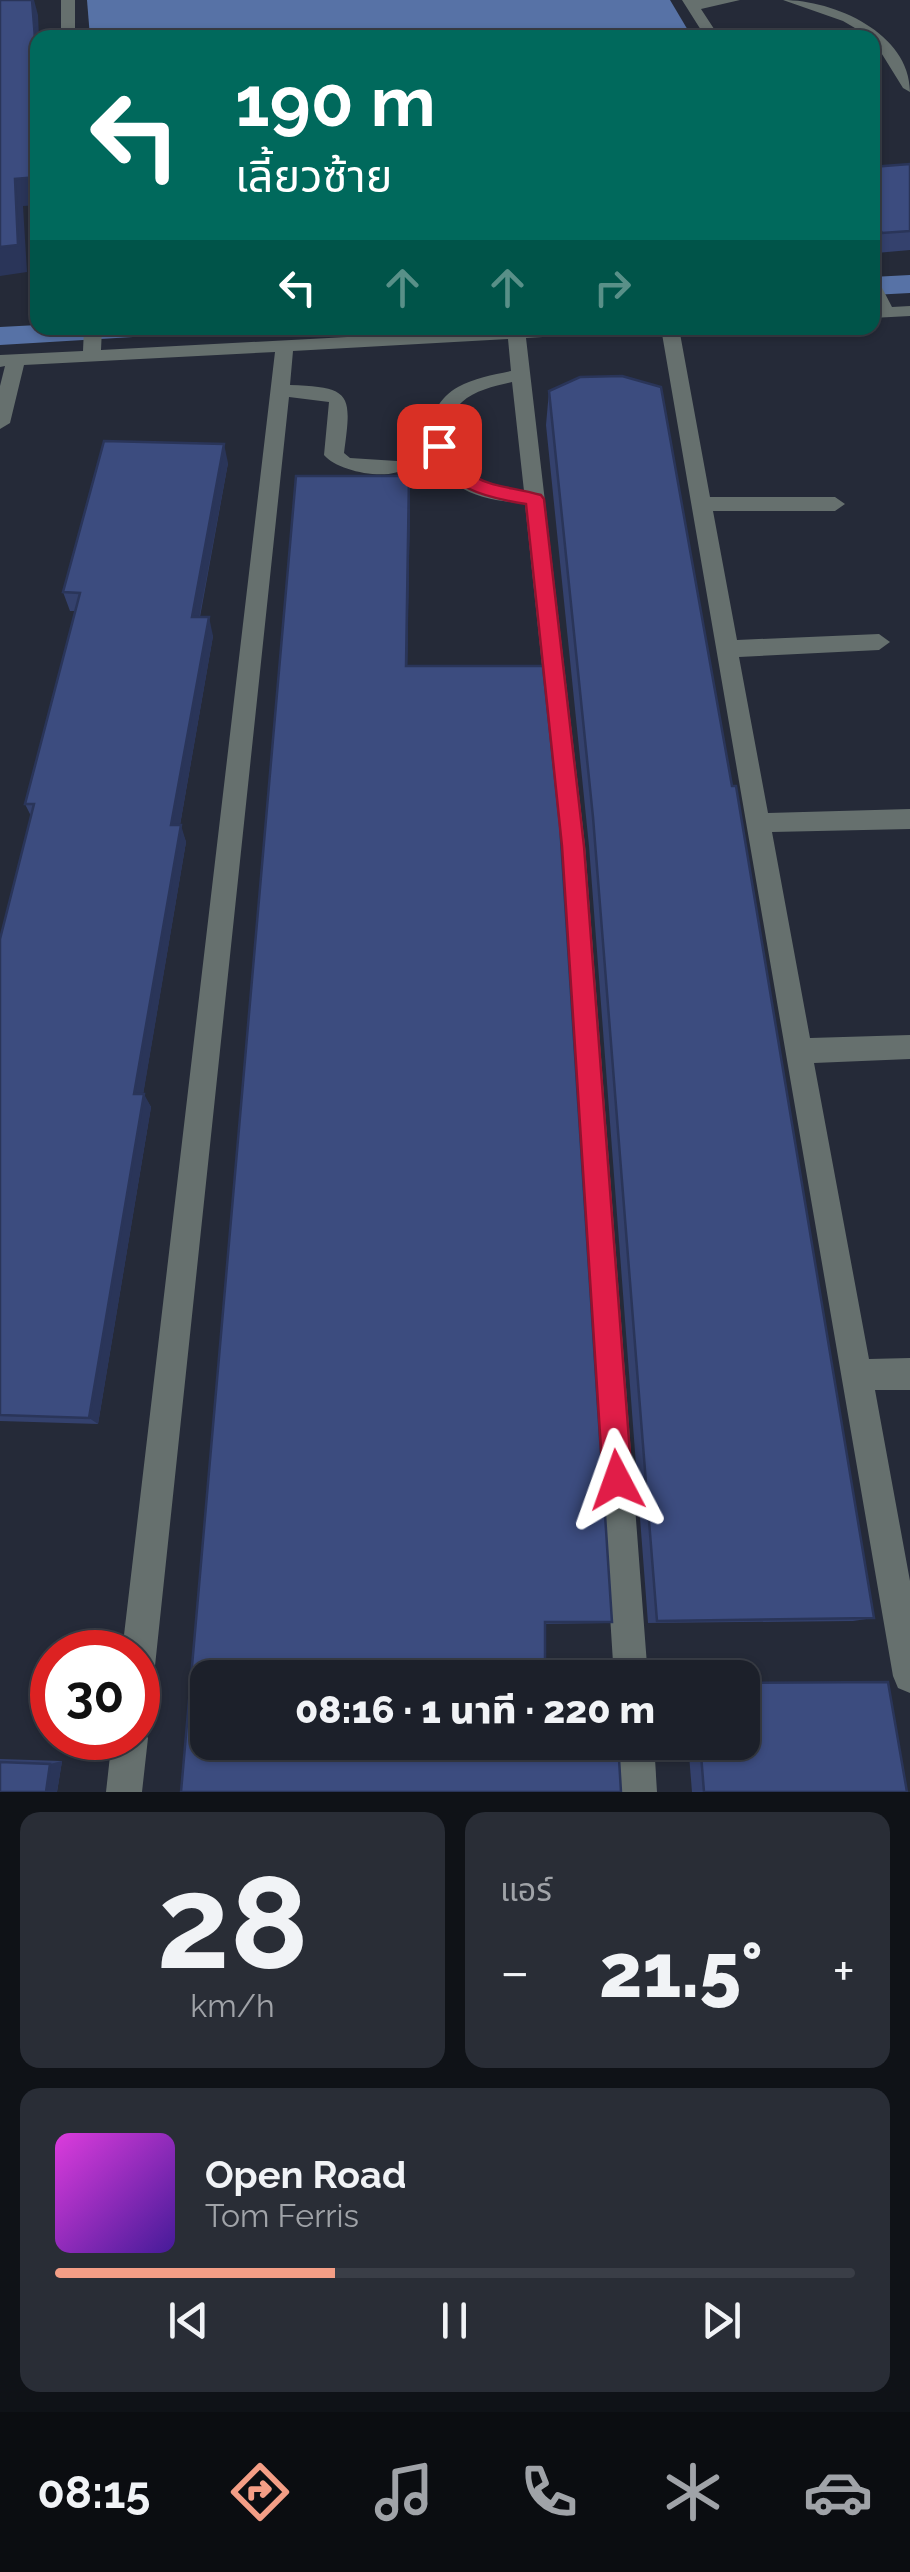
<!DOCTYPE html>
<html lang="th">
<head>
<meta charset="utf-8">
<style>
  body { margin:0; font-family:Raleway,"Noto Sans Thai",sans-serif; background:#292d36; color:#f1f3f6; height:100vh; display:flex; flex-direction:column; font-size:38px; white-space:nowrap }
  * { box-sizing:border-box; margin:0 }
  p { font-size:32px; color:#a0a3a8 }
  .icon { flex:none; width:55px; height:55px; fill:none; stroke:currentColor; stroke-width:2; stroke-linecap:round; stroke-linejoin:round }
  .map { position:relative; height:1792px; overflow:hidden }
  .panel { display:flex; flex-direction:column; gap:20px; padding:20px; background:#0f1217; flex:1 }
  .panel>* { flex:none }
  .banner { position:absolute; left:30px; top:30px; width:850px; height:305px; border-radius:20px; box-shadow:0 2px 8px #0004,0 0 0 2px #3a3e47; background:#00695c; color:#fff; overflow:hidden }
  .speed { position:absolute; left:30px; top:1630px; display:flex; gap:20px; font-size:50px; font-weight:700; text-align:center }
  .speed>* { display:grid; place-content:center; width:130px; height:130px; border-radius:50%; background:#1c202a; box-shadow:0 2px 8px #0004,0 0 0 2px #3a3e47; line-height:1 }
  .speed .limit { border:15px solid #d22; background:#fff; color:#111 }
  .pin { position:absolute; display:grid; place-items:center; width:85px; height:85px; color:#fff; margin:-42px; border-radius:20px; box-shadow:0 5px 15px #0006 }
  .me { position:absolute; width:110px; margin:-55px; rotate:356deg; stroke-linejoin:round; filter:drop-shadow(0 0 8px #0008) }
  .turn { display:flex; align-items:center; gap:35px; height:210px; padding:0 40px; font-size:45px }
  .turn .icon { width:130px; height:130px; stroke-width:2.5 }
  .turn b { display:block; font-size:70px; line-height:85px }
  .lanes { display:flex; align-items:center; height:95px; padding:0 40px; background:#0003; justify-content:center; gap:50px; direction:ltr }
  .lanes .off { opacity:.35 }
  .big { font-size:75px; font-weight:800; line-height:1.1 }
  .panel .tile { flex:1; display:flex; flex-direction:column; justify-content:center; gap:15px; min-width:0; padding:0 35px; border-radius:20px; background:#292d36 }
  .panel .dial { align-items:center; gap:0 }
  .dial b { font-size:130px; line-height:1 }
  .song { display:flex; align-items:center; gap:30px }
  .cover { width:120px; height:120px; border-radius:15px; background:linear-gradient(135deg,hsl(300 70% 55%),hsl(260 70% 35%)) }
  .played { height:10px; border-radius:5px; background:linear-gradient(90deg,#f49e86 35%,#3a3e47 35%) }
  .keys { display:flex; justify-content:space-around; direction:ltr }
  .heat { display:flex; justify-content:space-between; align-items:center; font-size:55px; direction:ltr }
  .panel .tiles { flex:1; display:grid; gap:20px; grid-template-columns:1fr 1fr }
  .tile:last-child { grid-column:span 2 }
  .trip { position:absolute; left:190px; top:1660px; width:570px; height:100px; border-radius:20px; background:#1c202a; box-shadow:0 2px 8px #0004,0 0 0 2px #3a3e47; font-weight:800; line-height:100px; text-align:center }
  .menu { display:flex; height:160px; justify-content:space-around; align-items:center; background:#0b0d11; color:#a0a3a8 }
  .menu .icon { width:70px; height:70px }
  .menu .on { color:#f49e86 }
  .menu b { font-size:45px; color:#f1f3f6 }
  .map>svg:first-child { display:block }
  .water { fill:#5772a6 }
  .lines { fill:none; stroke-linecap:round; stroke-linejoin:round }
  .canal { fill:#5772a6; fill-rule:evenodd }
  .minor { fill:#66706e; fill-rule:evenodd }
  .wall { fill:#34416d }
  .shaded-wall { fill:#2a3559 }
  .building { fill:#3c4c7f; stroke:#2a3559; stroke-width:2.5 }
  .route { fill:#e11d48; stroke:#92132f; stroke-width:2.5 }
</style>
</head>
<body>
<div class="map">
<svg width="910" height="1792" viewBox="0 0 910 1792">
  <rect width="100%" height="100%" fill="#252a38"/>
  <path class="water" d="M 87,0 L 670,0 L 692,37 L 90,37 Z"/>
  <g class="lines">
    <g class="canal">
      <path d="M 910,275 L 910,293 L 872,295 L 872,277 Z"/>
      <path d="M 38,325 L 38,328 L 148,328 L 144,334 L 133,337 L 0,345 L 0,327 Z"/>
    </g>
    <g class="minor">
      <rect x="61" y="0" width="14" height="38"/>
      <path d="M 682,0 L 740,0 L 701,9 L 720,38 L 706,38 Z"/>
      <path d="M 783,0 C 834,0 910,33 910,92 L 903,88 L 872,38 L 843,21 Z"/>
      <path d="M 872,279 L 878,280 L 892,307 L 910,306 L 910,316 L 872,318 Z"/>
      <path d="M 84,328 L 102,328 L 101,350 L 516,328 L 618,328 L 609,333 L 526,338 L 585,846 L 648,1678 L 614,1678 L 561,846 L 525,504 C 502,501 477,499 457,485 C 422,462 420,408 458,387 C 474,378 493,375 511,371 L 508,339 L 293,351 L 290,385 C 352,387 352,394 344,453 L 350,458 L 397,461 L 407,467 C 391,482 338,472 324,455 L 329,402 L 289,397 L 155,1666 L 150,1678 L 138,1683 L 138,1652 L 122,1652 L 275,352 L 24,365 L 10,423 L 0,429 L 0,386 L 5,366 L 0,367 L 0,355 L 83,351 ZM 512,382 L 524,491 C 505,488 487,486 471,476 C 447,461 439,423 462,402 C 475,390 495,386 512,382 Z"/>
      <path d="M 661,328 L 679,328 L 710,497 L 835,497 L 845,504 L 835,511 L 713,511 L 737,640 L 879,634 L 890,642 L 879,650 L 739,657 L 768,813 L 910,809 L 910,829 L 772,832 L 810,1038 L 910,1035 L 910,1059 L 814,1063 L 869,1359 L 910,1358 L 910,1390 L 875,1390 L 910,1581 L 910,1693 L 898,1688 L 893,1676 Z"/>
      <path d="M 138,1723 L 148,1738 L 142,1792 L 106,1792 L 112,1738 L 138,1738 Z"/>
      <path d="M 618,1742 L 654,1742 L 657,1792 L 621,1792 Z"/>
    </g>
  </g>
  <g class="wall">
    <path d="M 910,164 L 910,250 L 876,253 L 872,246 L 872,167 Z"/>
    <path d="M 549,391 L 873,1618 L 853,1621 L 648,1623 L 589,846 L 546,425 Z"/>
    <path d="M 228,463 L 200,617 L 213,636 L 180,825 L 186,842 L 143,1094 L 151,1107 L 98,1424 L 0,1421 L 0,939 L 31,816 L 25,804 L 75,611 L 70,611 L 63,592 Z"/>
    <path d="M 410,502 L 407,666 L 612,1622 L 607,1623 L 545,1624 L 181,1792 Z"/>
    <path d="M 742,1682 L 888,1682 L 907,1792 L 692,1792 L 688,1742 L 742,1742 Z"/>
    <path d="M 0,1759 L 62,1761 L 57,1792 L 0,1792 Z"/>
  </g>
  <g class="shaded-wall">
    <path d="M 32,0 L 34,0 L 38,15 L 39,38 L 38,38 L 38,77 Z"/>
    <path d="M 38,177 L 38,205 L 23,206 L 27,272 L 0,276 L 0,247 L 15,179 Z"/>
    <path d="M 224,444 L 228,463 L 196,635 L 192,617 Z"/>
    <path d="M 409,476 L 410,502 L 407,690 L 406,666 Z"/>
    <path d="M 209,617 L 213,636 L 177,842 L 171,825 Z"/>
    <path d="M 181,825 L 186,842 L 141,1107 L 134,1094 Z"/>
    <path d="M 144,1094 L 151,1107 L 98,1424 L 89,1418 Z"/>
    <path d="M 62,1761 L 57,1792 L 46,1792 L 50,1764 Z"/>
  </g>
  <g class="building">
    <path d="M 0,0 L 32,0 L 38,77 L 38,177 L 15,179 L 18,245 L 0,247 Z"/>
    <path d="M 910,164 L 910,231 L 882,233 L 872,217 L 872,167 Z"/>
    <path d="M 622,376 L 661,387 L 732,786 L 736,786 L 874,1618 L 657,1621 L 593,817 L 549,391 L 580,377 Z"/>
    <path d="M 104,441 L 224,444 L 192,617 L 209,617 L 171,825 L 181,825 L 134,1094 L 144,1094 L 89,1418 L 0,1415 L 0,939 L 34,804 L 25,804 L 80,593 L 63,592 Z"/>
    <path d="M 296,476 L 409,476 L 406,666 L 543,666 L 560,824 L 612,1622 L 545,1622 L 545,1678 L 208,1678 L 208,1742 L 618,1742 L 621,1792 L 181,1792 Z"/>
    <path d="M 888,1682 L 907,1792 L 704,1792 L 700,1742 L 742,1742 L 742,1683 Z"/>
    <path d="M 0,1762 L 50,1764 L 46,1792 L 0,1792 Z"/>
  </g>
  <path class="route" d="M 439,440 L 445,442 C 472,490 493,482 541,495 L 544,499 L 584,846 L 632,1480 L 628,1490 L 617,1494 L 607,1490 L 603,1480 L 562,846 L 526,504 C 482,497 449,489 430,446 Z"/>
</svg>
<div class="speed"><div class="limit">30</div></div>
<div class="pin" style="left:439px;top:446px;background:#d93025"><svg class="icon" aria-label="arrive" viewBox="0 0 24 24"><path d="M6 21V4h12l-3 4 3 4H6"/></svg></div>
<svg class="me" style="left:617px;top:1480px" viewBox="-20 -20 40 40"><path d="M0-17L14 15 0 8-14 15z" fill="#e11d48" stroke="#fff" stroke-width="4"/></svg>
<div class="trip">08:16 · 1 นาที · 220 m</div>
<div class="banner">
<div class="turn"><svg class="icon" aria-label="left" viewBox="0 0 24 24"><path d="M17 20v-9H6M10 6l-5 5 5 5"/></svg><div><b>190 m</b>เลี้ยวซ้าย</div></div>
<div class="lanes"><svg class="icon" aria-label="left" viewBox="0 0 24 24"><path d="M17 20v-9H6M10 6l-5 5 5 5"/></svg><svg class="icon off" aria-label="ahead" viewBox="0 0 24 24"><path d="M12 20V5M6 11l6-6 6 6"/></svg><svg class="icon off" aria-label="ahead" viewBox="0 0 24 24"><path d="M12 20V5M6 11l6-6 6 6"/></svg><svg class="icon off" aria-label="right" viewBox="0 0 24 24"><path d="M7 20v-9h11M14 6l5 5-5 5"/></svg></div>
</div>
</div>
<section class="panel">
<div class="tiles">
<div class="tile dial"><b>28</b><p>km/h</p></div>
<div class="tile"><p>แอร์</p>
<div class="heat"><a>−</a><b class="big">21.5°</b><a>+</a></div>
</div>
<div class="tile">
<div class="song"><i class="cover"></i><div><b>Open Road</b><p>Tom Ferris</p></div></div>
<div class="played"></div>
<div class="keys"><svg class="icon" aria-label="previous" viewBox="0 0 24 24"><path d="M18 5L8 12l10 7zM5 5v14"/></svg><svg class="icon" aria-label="pause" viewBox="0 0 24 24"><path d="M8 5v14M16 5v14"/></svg><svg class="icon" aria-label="next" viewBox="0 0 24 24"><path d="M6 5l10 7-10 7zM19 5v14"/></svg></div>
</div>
</div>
</section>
<nav class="menu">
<b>08:15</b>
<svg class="icon on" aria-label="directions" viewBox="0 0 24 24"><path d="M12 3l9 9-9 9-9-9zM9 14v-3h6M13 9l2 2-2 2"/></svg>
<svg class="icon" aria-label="music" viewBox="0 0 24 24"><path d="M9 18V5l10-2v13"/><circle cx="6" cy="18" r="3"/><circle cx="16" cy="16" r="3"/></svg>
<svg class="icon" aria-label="phone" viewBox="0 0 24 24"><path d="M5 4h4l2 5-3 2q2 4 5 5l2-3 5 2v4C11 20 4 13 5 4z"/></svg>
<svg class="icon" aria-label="climate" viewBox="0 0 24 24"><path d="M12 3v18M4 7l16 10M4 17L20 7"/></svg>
<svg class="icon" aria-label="car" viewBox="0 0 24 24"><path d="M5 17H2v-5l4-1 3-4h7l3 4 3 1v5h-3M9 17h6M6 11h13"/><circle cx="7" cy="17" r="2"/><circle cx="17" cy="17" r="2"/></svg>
</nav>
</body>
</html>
